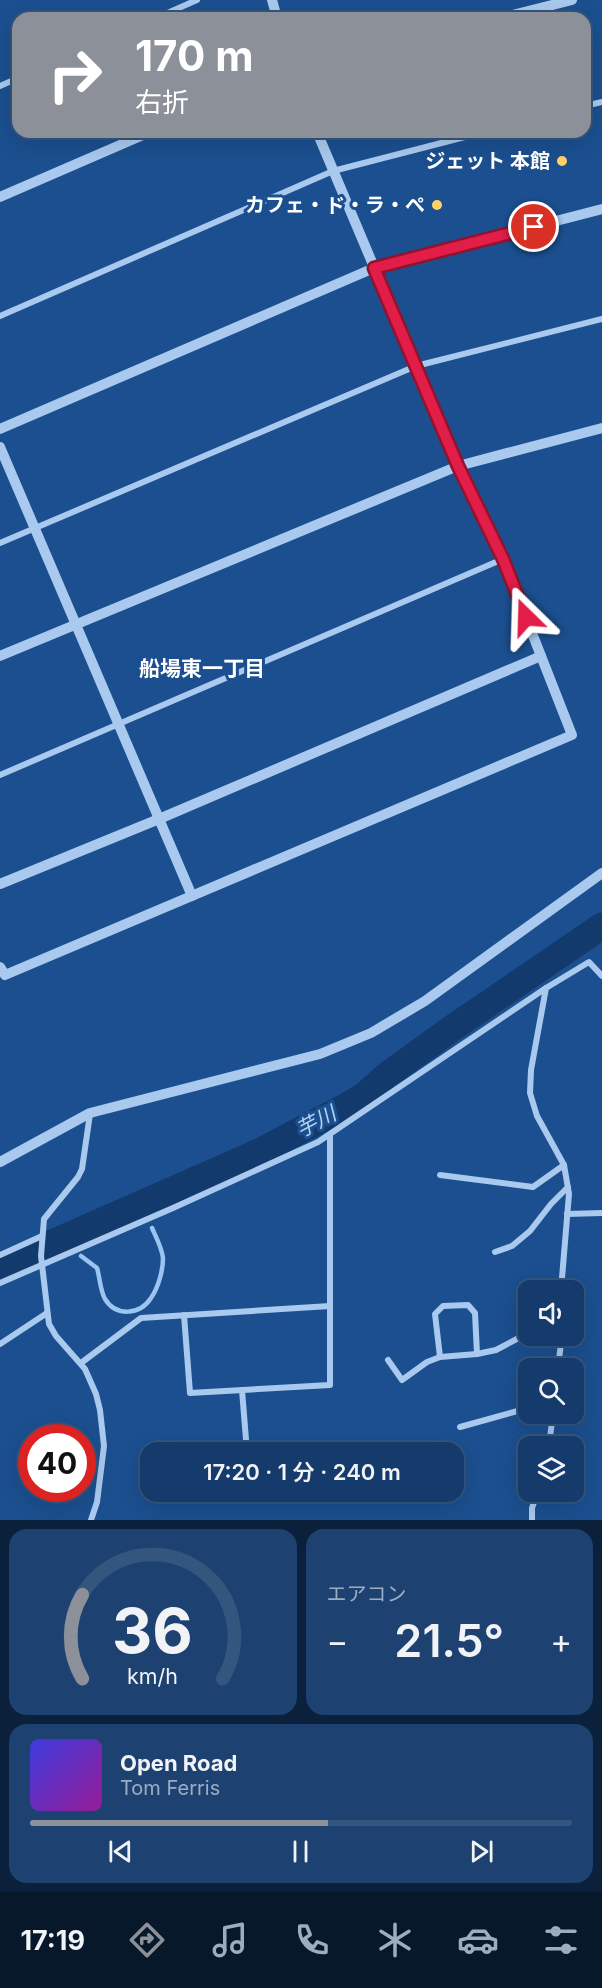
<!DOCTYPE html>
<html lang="ja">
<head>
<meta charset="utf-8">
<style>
  body { margin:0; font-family:Inter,"Noto Sans JP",sans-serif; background:#1d4271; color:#f1f3f6; height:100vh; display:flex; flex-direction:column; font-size:22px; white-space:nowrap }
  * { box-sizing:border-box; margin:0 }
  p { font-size:20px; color:#9dadc1 }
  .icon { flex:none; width:33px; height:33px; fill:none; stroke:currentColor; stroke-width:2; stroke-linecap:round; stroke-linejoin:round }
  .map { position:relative; height:1520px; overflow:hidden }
  .side { display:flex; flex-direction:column; gap:9px; padding:9px; background:#0b203b; flex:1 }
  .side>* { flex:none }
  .banner { position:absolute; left:12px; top:12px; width:579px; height:126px; border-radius:18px; box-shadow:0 6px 24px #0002,0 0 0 2px #33557e; background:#8c9099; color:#fff; overflow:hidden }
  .fabs { position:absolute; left:518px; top:1280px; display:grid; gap:12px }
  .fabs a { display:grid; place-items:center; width:66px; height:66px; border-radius:12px; background:#143b6b; box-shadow:0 6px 24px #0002,0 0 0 2px #33557e; font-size:30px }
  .speed { position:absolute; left:18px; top:1424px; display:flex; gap:12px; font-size:30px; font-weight:700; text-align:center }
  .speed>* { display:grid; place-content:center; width:78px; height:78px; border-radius:50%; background:#143b6b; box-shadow:0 6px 24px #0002,0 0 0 2px #33557e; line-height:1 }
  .speed .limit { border:9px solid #d22; background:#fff; color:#111 }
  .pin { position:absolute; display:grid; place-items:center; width:51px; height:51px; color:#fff; margin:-26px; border:3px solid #fff; border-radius:50%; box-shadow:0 2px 6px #0007 }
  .me { position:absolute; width:66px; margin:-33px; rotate:338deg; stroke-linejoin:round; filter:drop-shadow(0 0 4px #0008) }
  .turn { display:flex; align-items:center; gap:21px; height:126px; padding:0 24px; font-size:27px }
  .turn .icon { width:78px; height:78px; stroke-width:2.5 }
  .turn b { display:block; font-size:42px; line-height:51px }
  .big { font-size:45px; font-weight:600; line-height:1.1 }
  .side .tile { flex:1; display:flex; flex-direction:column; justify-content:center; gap:9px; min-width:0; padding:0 21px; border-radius:18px; background:#1d4271 }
  .side .dial { align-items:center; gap:0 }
  .dial svg { height:156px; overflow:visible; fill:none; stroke:#33557e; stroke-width:7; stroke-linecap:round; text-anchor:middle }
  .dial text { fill:#f1f3f6; stroke:none }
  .song { display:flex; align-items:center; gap:18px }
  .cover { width:72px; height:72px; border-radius:9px; background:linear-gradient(135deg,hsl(240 70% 55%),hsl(300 70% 35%)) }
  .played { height:6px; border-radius:3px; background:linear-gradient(90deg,#8c9099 55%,#33557e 55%) }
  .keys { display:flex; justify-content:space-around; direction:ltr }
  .heat { display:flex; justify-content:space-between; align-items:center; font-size:33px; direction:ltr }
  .side .tiles { flex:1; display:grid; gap:9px; grid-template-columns:1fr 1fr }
  .tile:last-child { grid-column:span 2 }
  .trip { position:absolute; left:140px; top:1442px; width:324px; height:60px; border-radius:18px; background:#143b6b; box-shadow:0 6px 24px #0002,0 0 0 2px #33557e; font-weight:600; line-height:60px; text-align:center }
  .tabs { display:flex; height:96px; justify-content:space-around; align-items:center; background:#08182b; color:#9dadc1 }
  .tabs .icon { width:42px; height:42px }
  .tabs .active { color:#8c9099 }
  .tabs b { font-size:27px; color:#f1f3f6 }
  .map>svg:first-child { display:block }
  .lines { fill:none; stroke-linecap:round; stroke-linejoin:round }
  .stream { stroke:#9cc4f0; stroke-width:4.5 }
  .river { stroke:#123a6d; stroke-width:27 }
  .minor { stroke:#a9c9ee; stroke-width:6 }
  .tertiary { stroke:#a9c9ee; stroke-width:10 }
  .route-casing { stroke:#92132f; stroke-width:15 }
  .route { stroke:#e11d48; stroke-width:10 }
  .poi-dot { fill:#ffd166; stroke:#1b4f8f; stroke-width:2 }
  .labels { text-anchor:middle; stroke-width:6; stroke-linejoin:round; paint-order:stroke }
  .poi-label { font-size:20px; font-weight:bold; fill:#fff; stroke:#1b4f8f; text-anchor:end }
  .neighbourhood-label { font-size:21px; font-weight:bold; fill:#fff; stroke:#1b4f8f }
  .water-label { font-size:21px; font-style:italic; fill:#b5d3f5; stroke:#1b4f8f }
</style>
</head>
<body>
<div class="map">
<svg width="602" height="1520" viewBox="0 0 602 1520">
  <rect width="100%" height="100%" fill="#1b4f8f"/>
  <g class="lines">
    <g class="stream">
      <path d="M 143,1202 L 146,1211"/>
      <path d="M 54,1243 L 59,1245"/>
      <path d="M 81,1256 L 97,1268 C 100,1278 100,1290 105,1299 C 116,1317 140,1315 151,1298 C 158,1288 163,1271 163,1258 C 162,1248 156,1237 152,1228"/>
    </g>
    <path class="river" d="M 0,1266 L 261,1151 L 345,1107 L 365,1095 L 386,1076 L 451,1029 L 602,926"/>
    <g class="minor">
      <path d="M 156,18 L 197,0"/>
      <path d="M 0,86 L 18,78"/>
      <path d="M 585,106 L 602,102"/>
      <path d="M 0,316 L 333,171 L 484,132"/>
      <path d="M 0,543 L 416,366 L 602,319"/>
      <path d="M 0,775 L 503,559"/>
      <path d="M 90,1114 L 82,1169 L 78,1177 L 44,1219 L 41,1256 L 49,1324 L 56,1336 L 85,1369 L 96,1394 L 100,1410 L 104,1446 L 97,1502 L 91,1520"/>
      <path d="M 440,1175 L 533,1187 L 564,1165"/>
      <path d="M 567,1214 L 602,1213"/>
      <path d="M 495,1252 L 512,1246 L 530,1231 L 551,1204 L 568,1187"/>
      <path d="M 0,1255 L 42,1236"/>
      <path d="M 0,1283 L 173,1208 L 318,1142 L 546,988"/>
      <path d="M 561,1290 L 569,1194 L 564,1165 L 537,1116 L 530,1093 L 531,1070 L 546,988 L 589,962 L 602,976"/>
      <path d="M 184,1315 L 190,1393 L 330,1385 L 330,1135"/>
      <path d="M 0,1344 L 47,1313"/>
      <path d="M 440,1357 L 435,1314 L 443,1306 L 468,1305 L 475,1313 L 477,1354"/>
      <path d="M 388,1360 L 402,1380 L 427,1362 L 440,1357 L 477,1354 L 496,1350 L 528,1333"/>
      <path d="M 81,1363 L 141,1318 L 330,1306"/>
      <path d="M 558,1368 L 562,1335"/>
      <path d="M 242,1390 L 247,1452"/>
      <path d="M 460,1427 L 528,1408"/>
      <path d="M 549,1446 L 553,1413"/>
      <path d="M 532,1520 L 532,1508 L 538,1491"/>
    </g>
    <g class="tertiary">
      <path d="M 272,0 L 277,18"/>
      <path d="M 501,18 L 572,0"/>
      <path d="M 0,197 L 150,132"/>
      <path d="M 0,429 L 374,268 L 602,209"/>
      <path d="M 0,447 L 192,896"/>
      <path d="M 0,656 L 458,466 L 602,428"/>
      <path d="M 0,884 L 159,819 L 541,656"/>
      <path d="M 0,967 L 5,975 L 572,735 L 503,559 L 458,466 L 317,132"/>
      <path d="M 0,1162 L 90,1113 L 320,1054 L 371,1033 L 425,1001 L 602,873"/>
    </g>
  </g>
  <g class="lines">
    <defs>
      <path id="route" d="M 526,617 L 503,559 L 458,466 L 374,268 L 534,227"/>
    </defs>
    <use href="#route" class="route-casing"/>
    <use href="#route" class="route"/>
  </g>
  <g class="poi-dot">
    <circle cx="562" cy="161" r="6"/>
    <circle cx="437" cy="205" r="6"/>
  </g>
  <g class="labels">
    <g class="poi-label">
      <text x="550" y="168">ジェット 本館</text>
      <text x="425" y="212">カフェ・ド・ラ・ぺ</text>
    </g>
    <g class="neighbourhood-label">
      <text x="202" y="676">船場東一丁目</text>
    </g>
    <g class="water-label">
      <text transform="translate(316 1122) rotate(-28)" y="7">芋川</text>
    </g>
  </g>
</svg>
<div class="fabs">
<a><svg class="icon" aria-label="sound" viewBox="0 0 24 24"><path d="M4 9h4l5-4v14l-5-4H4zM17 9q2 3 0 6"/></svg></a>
<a><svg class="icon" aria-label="search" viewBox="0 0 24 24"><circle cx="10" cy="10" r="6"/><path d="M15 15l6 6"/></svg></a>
<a><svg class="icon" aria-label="layers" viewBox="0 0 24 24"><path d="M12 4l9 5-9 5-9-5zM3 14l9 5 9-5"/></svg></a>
</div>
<div class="speed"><div class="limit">40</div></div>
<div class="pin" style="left:534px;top:227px;background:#d93025"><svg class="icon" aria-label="arrive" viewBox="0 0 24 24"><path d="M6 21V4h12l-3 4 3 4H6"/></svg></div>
<svg class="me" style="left:526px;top:617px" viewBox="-20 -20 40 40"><path d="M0-17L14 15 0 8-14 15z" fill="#e11d48" stroke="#fff" stroke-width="4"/></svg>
<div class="trip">17:20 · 1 分 · 240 m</div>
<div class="banner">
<div class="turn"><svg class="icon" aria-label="right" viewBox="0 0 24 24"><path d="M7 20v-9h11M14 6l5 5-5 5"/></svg><div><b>170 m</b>右折</div></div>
</div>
</div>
<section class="side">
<div class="tiles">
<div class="tile dial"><svg viewBox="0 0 100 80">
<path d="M14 69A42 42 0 1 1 86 69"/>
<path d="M14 69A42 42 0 0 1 14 26" stroke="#8c9099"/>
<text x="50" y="56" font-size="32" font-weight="700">36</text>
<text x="50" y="72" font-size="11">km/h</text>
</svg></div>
<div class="tile"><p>エアコン</p>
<div class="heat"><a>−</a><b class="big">21.5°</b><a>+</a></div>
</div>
<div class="tile">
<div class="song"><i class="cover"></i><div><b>Open Road</b><p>Tom Ferris</p></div></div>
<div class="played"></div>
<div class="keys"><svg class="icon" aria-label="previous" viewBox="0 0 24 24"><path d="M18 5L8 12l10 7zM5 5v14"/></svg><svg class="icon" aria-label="pause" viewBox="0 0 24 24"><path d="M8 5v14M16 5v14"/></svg><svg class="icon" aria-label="next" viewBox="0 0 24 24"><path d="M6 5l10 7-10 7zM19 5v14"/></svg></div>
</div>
</div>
</section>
<nav class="tabs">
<b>17:19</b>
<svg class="icon active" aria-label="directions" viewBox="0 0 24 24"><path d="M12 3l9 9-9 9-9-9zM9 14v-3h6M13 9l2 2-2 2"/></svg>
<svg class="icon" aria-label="music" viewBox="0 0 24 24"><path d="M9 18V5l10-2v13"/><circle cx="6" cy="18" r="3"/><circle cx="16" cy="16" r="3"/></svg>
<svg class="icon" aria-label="phone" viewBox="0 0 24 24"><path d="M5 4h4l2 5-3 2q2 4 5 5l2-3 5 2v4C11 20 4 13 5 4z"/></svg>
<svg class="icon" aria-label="climate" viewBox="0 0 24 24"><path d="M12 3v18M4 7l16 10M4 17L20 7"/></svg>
<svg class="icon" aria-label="car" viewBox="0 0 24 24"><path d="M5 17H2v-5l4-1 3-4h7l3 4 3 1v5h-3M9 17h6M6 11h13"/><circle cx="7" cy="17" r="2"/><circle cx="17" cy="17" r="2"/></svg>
<svg class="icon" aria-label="filters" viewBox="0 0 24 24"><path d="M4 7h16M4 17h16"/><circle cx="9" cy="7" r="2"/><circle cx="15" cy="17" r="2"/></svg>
</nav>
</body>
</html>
